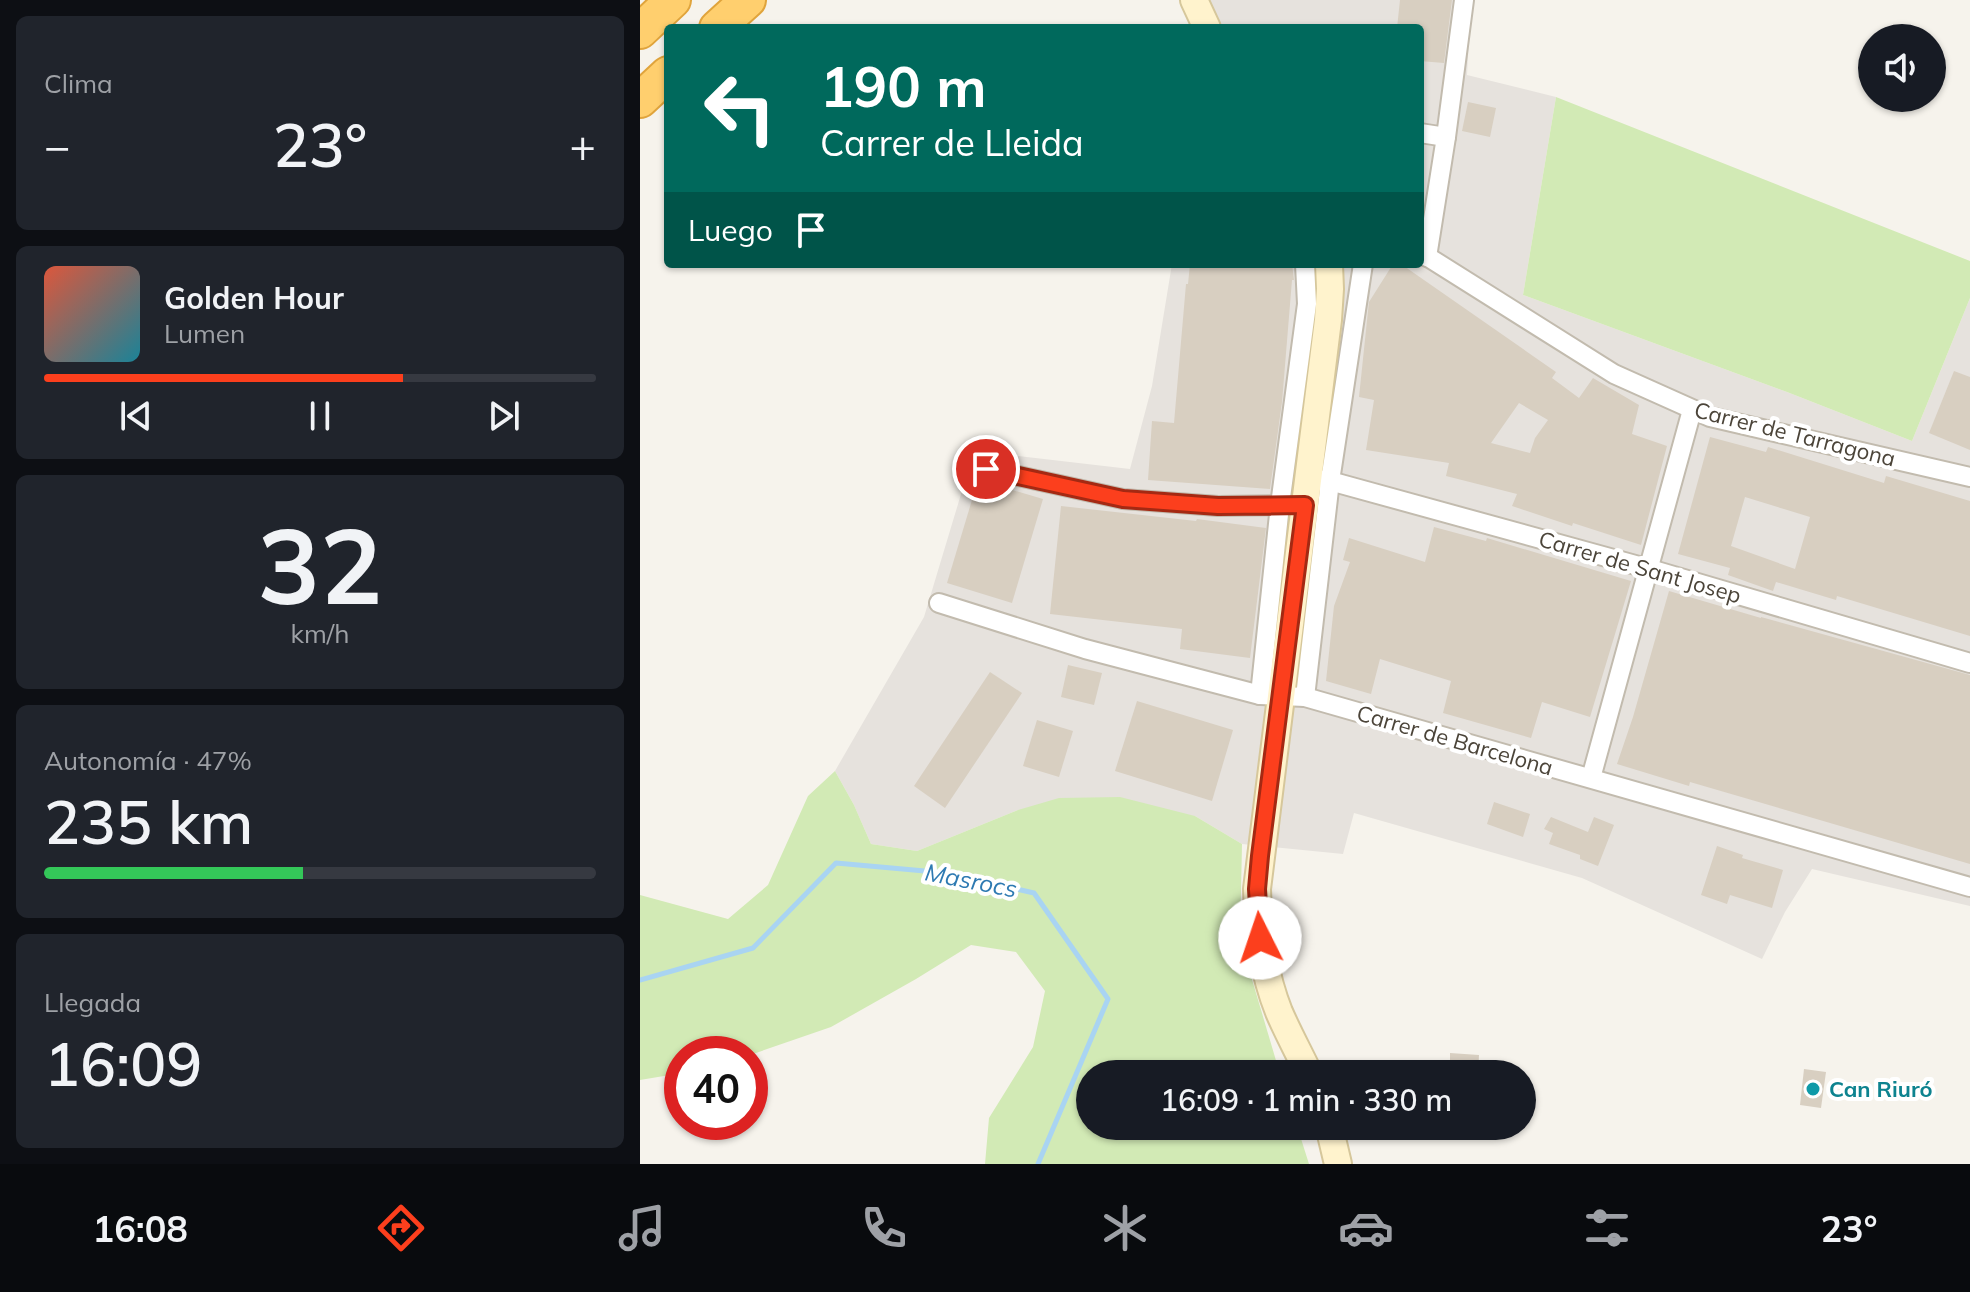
<!DOCTYPE html>
<html lang="es">
<head>
<meta charset="utf-8">
<style>
  body { margin:0; font-family:Mulish,sans-serif; background:#20242c; color:#f1f3f6; height:100vh; display:flex; flex-direction:column; font-size:30px; white-space:nowrap }
  * { box-sizing:border-box; margin:0 }
  p { font-size:26px; color:#9ea1a6 }
  .icon { flex:none; width:44px; height:44px; fill:none; stroke:currentColor; stroke-width:2; stroke-linecap:round; stroke-linejoin:round }
  .map { position:relative; flex:1; overflow:hidden }
  .panel { display:flex; flex-direction:column; gap:16px; padding:16px; background:#0d0f14; width:640px }
  .panel>* { flex:none }
  .hud { position:absolute; left:24px; top:24px; width:760px; height:244px; border-radius:8px; box-shadow:0 2px 6px #0004; background:#00695c; color:#fff; overflow:hidden }
  .fabs { position:absolute; left:1218px; top:24px; display:grid; gap:16px }
  .fabs a { display:grid; place-items:center; width:88px; height:88px; border-radius:50%; background:#171b24; box-shadow:0 2px 6px #0004; font-size:40px }
  .speed { position:absolute; left:24px; top:1036px; display:flex; gap:16px; font-size:40px; font-weight:700; text-align:center }
  .speed>* { display:grid; place-content:center; width:104px; height:104px; border-radius:50%; background:#171b24; box-shadow:0 2px 6px #0004; line-height:1 }
  .speed .limit { border:12px solid #d22; background:#fff; color:#111 }
  .pin { position:absolute; display:grid; place-items:center; width:68px; height:68px; color:#fff; margin:-34px; border:4px solid #fff; border-radius:50%; box-shadow:0 2px 8px #0007 }
  .me { position:absolute; width:88px; margin:-44px; rotate:356deg; stroke-linejoin:round; filter:drop-shadow(0 0 6px #0008) }
  .turn { display:flex; align-items:center; gap:28px; height:168px; padding:0 24px; font-size:36px }
  .turn .icon { width:104px; height:104px; stroke-width:2.5 }
  .turn b { display:block; font-size:56px; line-height:68px }
  .then { display:flex; align-items:center; height:76px; padding:0 24px; background:#0003; gap:16px; font-size:30px }
  .big { font-size:60px; font-weight:600; line-height:1.1 }
  .panel .tile { flex:1; display:flex; flex-direction:column; justify-content:center; gap:12px; min-width:0; padding:0 28px; border-radius:12px; background:#20242c }
  .panel .dial { align-items:center; gap:0 }
  .dial b { font-size:104px; line-height:1 }
  .song { display:flex; align-items:center; gap:24px }
  .cover { width:96px; height:96px; border-radius:12px; background:linear-gradient(135deg,hsl(10 70% 55%),hsl(190 70% 35%)) }
  .played { height:8px; border-radius:4px; background:linear-gradient(90deg,#fc3f1d 65%,#363941 65%) }
  .keys { display:flex; justify-content:space-around; direction:ltr }
  .heat { display:flex; justify-content:space-between; align-items:center; font-size:44px; direction:ltr }
  .charge { height:12px; border-radius:6px; background:linear-gradient(90deg,#34c759 47%,#363941 0) }
  .trip { position:absolute; left:436px; top:1060px; width:460px; height:80px; border-radius:40px; background:#171b24; box-shadow:0 2px 6px #0004; font-weight:600; line-height:80px; text-align:center }
  .tab-bar { display:flex; height:128px; justify-content:space-around; align-items:center; background:#090b0e; color:#9ea1a6 }
  .tab-bar .icon { width:56px; height:56px }
  .tab-bar .on { color:#fc3f1d }
  .tab-bar b { font-size:36px; color:#f1f3f6 }
  main { display:flex; flex:1; min-height:0 }
  .map>svg:first-child { display:block }
  .industrial { fill:#e6e2dd }
  .green { fill:#d2eab5 }
  .lines { fill:none; stroke-linecap:round; stroke-linejoin:round }
  .stream { stroke:#a9d4f2; stroke-width:5 }
  .building { fill:#d8cfc1; fill-rule:evenodd }
  .street-casing { stroke:#c2bbae; stroke-width:22 }
  .secondary-casing { stroke:#d6c79b; stroke-width:30 }
  .highway-casing { stroke:#e0a43c; stroke-width:38 }
  .street { stroke:#fff; stroke-width:18 }
  .secondary { stroke:#fff3cd; stroke-width:26 }
  .highway { stroke:#ffcf6e; stroke-width:34 }
  .route-casing { stroke:#a42913; stroke-width:20 }
  .route { stroke:#fc3f1d; stroke-width:14 }
  .culture-dot { fill:#0f9aa8; stroke:#fff; stroke-width:3 }
  .labels { text-anchor:middle; stroke-width:8; stroke-linejoin:round; paint-order:stroke }
  .street-label { font-size:22px; fill:#4b4439; stroke:#fff }
  .culture-label { font-size:22px; font-weight:bold; fill:#0d838f; stroke:#fff; text-anchor:start }
  .water-label { font-size:24px; font-style:italic; fill:#2e7ab2; stroke:#fff }
</style>
</head>
<body>
<main>
<section class="panel">
<div class="tile"><p>Clima</p>
<div class="heat"><a>−</a><b class="big">23°</b><a>+</a></div>
</div>
<div class="tile">
<div class="song"><i class="cover"></i><div><b>Golden Hour</b><p>Lumen</p></div></div>
<div class="played"></div>
<div class="keys"><svg class="icon" aria-label="previous" viewBox="0 0 24 24"><path d="M18 5L8 12l10 7zM5 5v14"/></svg><svg class="icon" aria-label="pause" viewBox="0 0 24 24"><path d="M8 5v14M16 5v14"/></svg><svg class="icon" aria-label="next" viewBox="0 0 24 24"><path d="M6 5l10 7-10 7zM19 5v14"/></svg></div>
</div>
<div class="tile dial"><b>32</b><p>km/h</p></div>
<div class="tile"><p>Autonomía · 47%</p><b class="big">235 km</b><div class="charge"></div></div>
<div class="tile"><p>Llegada</p><b class="big">16:09</b></div>
</section>
<div class="map">
<svg width="1330" height="1164" viewBox="0 0 1330 1164">
  <rect width="100%" height="100%" fill="#f6f3ec"/>
  <path class="industrial" d="M 544,0 L 831,0 L 827,75 L 916,97 L 883,295 L 1147,392 L 1272,441 L 1330,298 L 1330,906 L 1172,869 L 1145,912 L 1122,959 L 942,878 L 714,813 L 703,854 L 602,844 L 555,816 L 378,810 L 277,851 L 231,844 L 214,805 L 195,771 L 284,617 L 334,451 L 490,469 L 512,386 L 532,264 L 780,264 L 780,28 L 559,28 Z"/>
  <g class="green">
    <path d="M 916,97 L 1330,261 L 1330,298 L 1272,441 L 1147,392 L 883,295 Z"/>
    <path d="M 195,771 L 214,805 L 231,844 L 277,851 L 378,810 L 419,798 L 480,797 L 555,816 L 602,844 L 600,939 L 640,1074 L 450,1074 L 450,1126 L 657,1126 L 669,1164 L 345,1164 L 349,1118 L 393,1047 L 405,991 L 376,952 L 331,945 L 276,979 L 191,1027 L 110,1055 L 42,1054 L 42,1073 L 0,1080 L 0,895 L 88,919 L 128,885 L 168,796 Z"/>
  </g>
  <g class="lines">
    <path class="stream" d="M 0,980 L 113,948 L 196,863 L 307,873 L 394,893 L 468,999 L 398,1164"/>
  </g>
  <g class="building">
    <path d="M 760,0 L 812,0 L 804,63 L 780,61 L 780,28 L 757,28 Z"/>
    <path d="M 828,102 L 856,108 L 850,137 L 822,131 Z"/>
    <path d="M 550,264 L 652,264 L 654,280 L 652,280 L 642,402 L 630,489 L 508,480 L 512,421 L 534,423 L 546,284 L 548,284 Z"/>
    <path d="M 753,264 L 761,264 L 916,372 L 912,378 L 939,398 L 953,378 L 999,405 L 992,434 L 1027,446 L 1001,545 L 933,523 L 932,526 L 872,506 L 877,494 L 806,476 L 809,463 L 726,450 L 734,400 L 719,397 L 728,311 L 729,302 ZM 879,403 L 908,420 L 895,438 L 890,453 L 851,443 Z"/>
    <path d="M 1314,371 L 1330,377 L 1330,450 L 1289,433 Z"/>
    <path d="M 1070,437 L 1126,452 L 1128,447 L 1244,483 L 1246,476 L 1330,501 L 1330,636 L 1197,596 L 1196,600 L 1136,582 L 1133,591 L 1088,575 L 1090,568 L 1038,554 ZM 1105,497 L 1170,517 L 1155,569 L 1091,546 Z"/>
    <path d="M 338,480 L 403,499 L 372,603 L 307,583 Z"/>
    <path d="M 421,506 L 556,521 L 557,519 L 626,528 L 610,658 L 540,649 L 542,629 L 410,614 Z"/>
    <path d="M 794,527 L 846,541 L 847,538 L 991,581 L 950,717 L 902,702 L 891,738 L 803,713 L 811,681 L 740,659 L 731,694 L 686,681 L 694,606 L 710,562 L 703,560 L 709,538 L 785,562 Z"/>
    <path d="M 1029,591 L 1121,618 L 1121,617 L 1330,675 L 1330,864 L 1050,782 L 1049,786 L 977,764 L 993,717 Z"/>
    <path d="M 428,665 L 462,673 L 454,705 L 421,697 Z"/>
    <path d="M 350,672 L 382,693 L 305,808 L 274,786 Z"/>
    <path d="M 497,701 L 593,730 L 572,801 L 475,771 Z"/>
    <path d="M 397,720 L 433,731 L 419,777 L 383,766 Z"/>
    <path d="M 854,802 L 890,814 L 883,837 L 847,824 Z"/>
    <path d="M 911,817 L 948,832 L 954,817 L 974,825 L 958,866 L 940,859 L 940,855 L 909,844 L 913,833 L 904,829 Z"/>
    <path d="M 1077,846 L 1103,855 L 1102,858 L 1143,870 L 1132,908 L 1090,895 L 1087,904 L 1061,895 Z"/>
    <path d="M 810,1053 L 839,1055 L 838,1074 L 810,1074 Z"/>
    <path d="M 1164,1069 L 1186,1072 L 1181,1108 L 1160,1105 Z"/>
  </g>
  <g class="lines">
    <defs>
      <g id="street">
        <path d="M 780,133 L 806,137"/>
        <path d="M 780,252 L 974,374 L 1070,417 L 1330,477"/>
        <path d="M 787,257 L 806,137 L 824,0"/>
        <path d="M 346,469 L 483,499 L 578,506 L 650,505"/>
        <path d="M 669,478 L 690,481 L 1010,569 L 1330,663"/>
        <path d="M 299,603 L 445,649 L 620,695 L 665,697 L 1330,887"/>
        <path d="M 620,695 L 640,505 L 667,304 L 665,264"/>
        <path d="M 665,697 L 690,481 L 723,264"/>
        <path d="M 951,778 L 1052,410"/>
      </g>
      <g id="secondary">
        <path d="M 554,0 L 567,28"/>
        <path d="M 669,1074 C 659,1053 648,1033 639,1012 C 623,972 618,932 617,889 L 688,320 L 690,289 L 689,264"/>
        <path d="M 689,1126 L 698,1164"/>
      </g>
      <g id="highway">
        <path d="M 77,28 L 108,0"/>
        <path d="M 0,31 L 33,0"/>
        <path d="M 0,100 L 28,74"/>
      </g>
    </defs>
    <use href="#street" class="street-casing"/>
    <use href="#secondary" class="secondary-casing"/>
    <use href="#highway" class="highway-casing"/>
    <use href="#street" class="street"/>
    <use href="#secondary" class="secondary"/>
    <use href="#highway" class="highway"/>
  </g>
  <g class="lines">
    <defs>
      <path id="route" d="M 346,469 L 483,499 L 578,506 L 665,505 L 620,856 L 617,889 L 620,938"/>
    </defs>
    <use href="#route" class="route-casing"/>
    <use href="#route" class="route"/>
  </g>
  <circle class="culture-dot" cx="1173" cy="1089" r="8"/>
  <g class="labels">
    <g class="street-label">
      <text transform="translate(1155 434) rotate(14)" y="8">Carrer de Tarragona</text>
      <text transform="translate(1000 567) rotate(16)" y="8">Carrer de Sant Josep</text>
      <text transform="translate(815 740) rotate(16)" y="8">Carrer de Barcelona</text>
    </g>
    <g class="culture-label">
      <text x="1189" y="1097">Can Riuró</text>
    </g>
    <g class="water-label">
      <text transform="translate(331 881) rotate(11)" y="8">Masrocs</text>
    </g>
  </g>
</svg>
<div class="fabs">
<a><svg class="icon" aria-label="sound" viewBox="0 0 24 24"><path d="M4 9h4l5-4v14l-5-4H4zM17 9q2 3 0 6"/></svg></a>
</div>
<div class="speed"><div class="limit">40</div></div>
<div class="pin" style="left:346px;top:469px;background:#d93025"><svg class="icon" aria-label="arrive" viewBox="0 0 24 24"><path d="M6 21V4h12l-3 4 3 4H6"/></svg></div>
<svg class="me" style="left:620px;top:938px" viewBox="-20 -20 40 40"><circle r="19" fill="#fff"/><path d="M0-13L10 11 0 6-10 11z" fill="#fc3f1d"/></svg>
<div class="trip">16:09 · 1 min · 330 m</div>
<div class="hud">
<div class="turn"><svg class="icon" aria-label="left" viewBox="0 0 24 24"><path d="M17 20v-9H6M10 6l-5 5 5 5"/></svg><div><b>190 m</b>Carrer de Lleida</div></div>
<div class="then">Luego<svg class="icon" aria-label="arrive" viewBox="0 0 24 24"><path d="M6 21V4h12l-3 4 3 4H6"/></svg></div>
</div>
</div>
</main>
<nav class="tab-bar">
<b>16:08</b>
<svg class="icon on" aria-label="directions" viewBox="0 0 24 24"><path d="M12 3l9 9-9 9-9-9zM9 14v-3h6M13 9l2 2-2 2"/></svg>
<svg class="icon" aria-label="music" viewBox="0 0 24 24"><path d="M9 18V5l10-2v13"/><circle cx="6" cy="18" r="3"/><circle cx="16" cy="16" r="3"/></svg>
<svg class="icon" aria-label="phone" viewBox="0 0 24 24"><path d="M5 4h4l2 5-3 2q2 4 5 5l2-3 5 2v4C11 20 4 13 5 4z"/></svg>
<svg class="icon" aria-label="climate" viewBox="0 0 24 24"><path d="M12 3v18M4 7l16 10M4 17L20 7"/></svg>
<svg class="icon" aria-label="car" viewBox="0 0 24 24"><path d="M5 17H2v-5l4-1 3-4h7l3 4 3 1v5h-3M9 17h6M6 11h13"/><circle cx="7" cy="17" r="2"/><circle cx="17" cy="17" r="2"/></svg>
<svg class="icon" aria-label="filters" viewBox="0 0 24 24"><path d="M4 7h16M4 17h16"/><circle cx="9" cy="7" r="2"/><circle cx="15" cy="17" r="2"/></svg>
<b>23°</b>
</nav>
</body>
</html>
